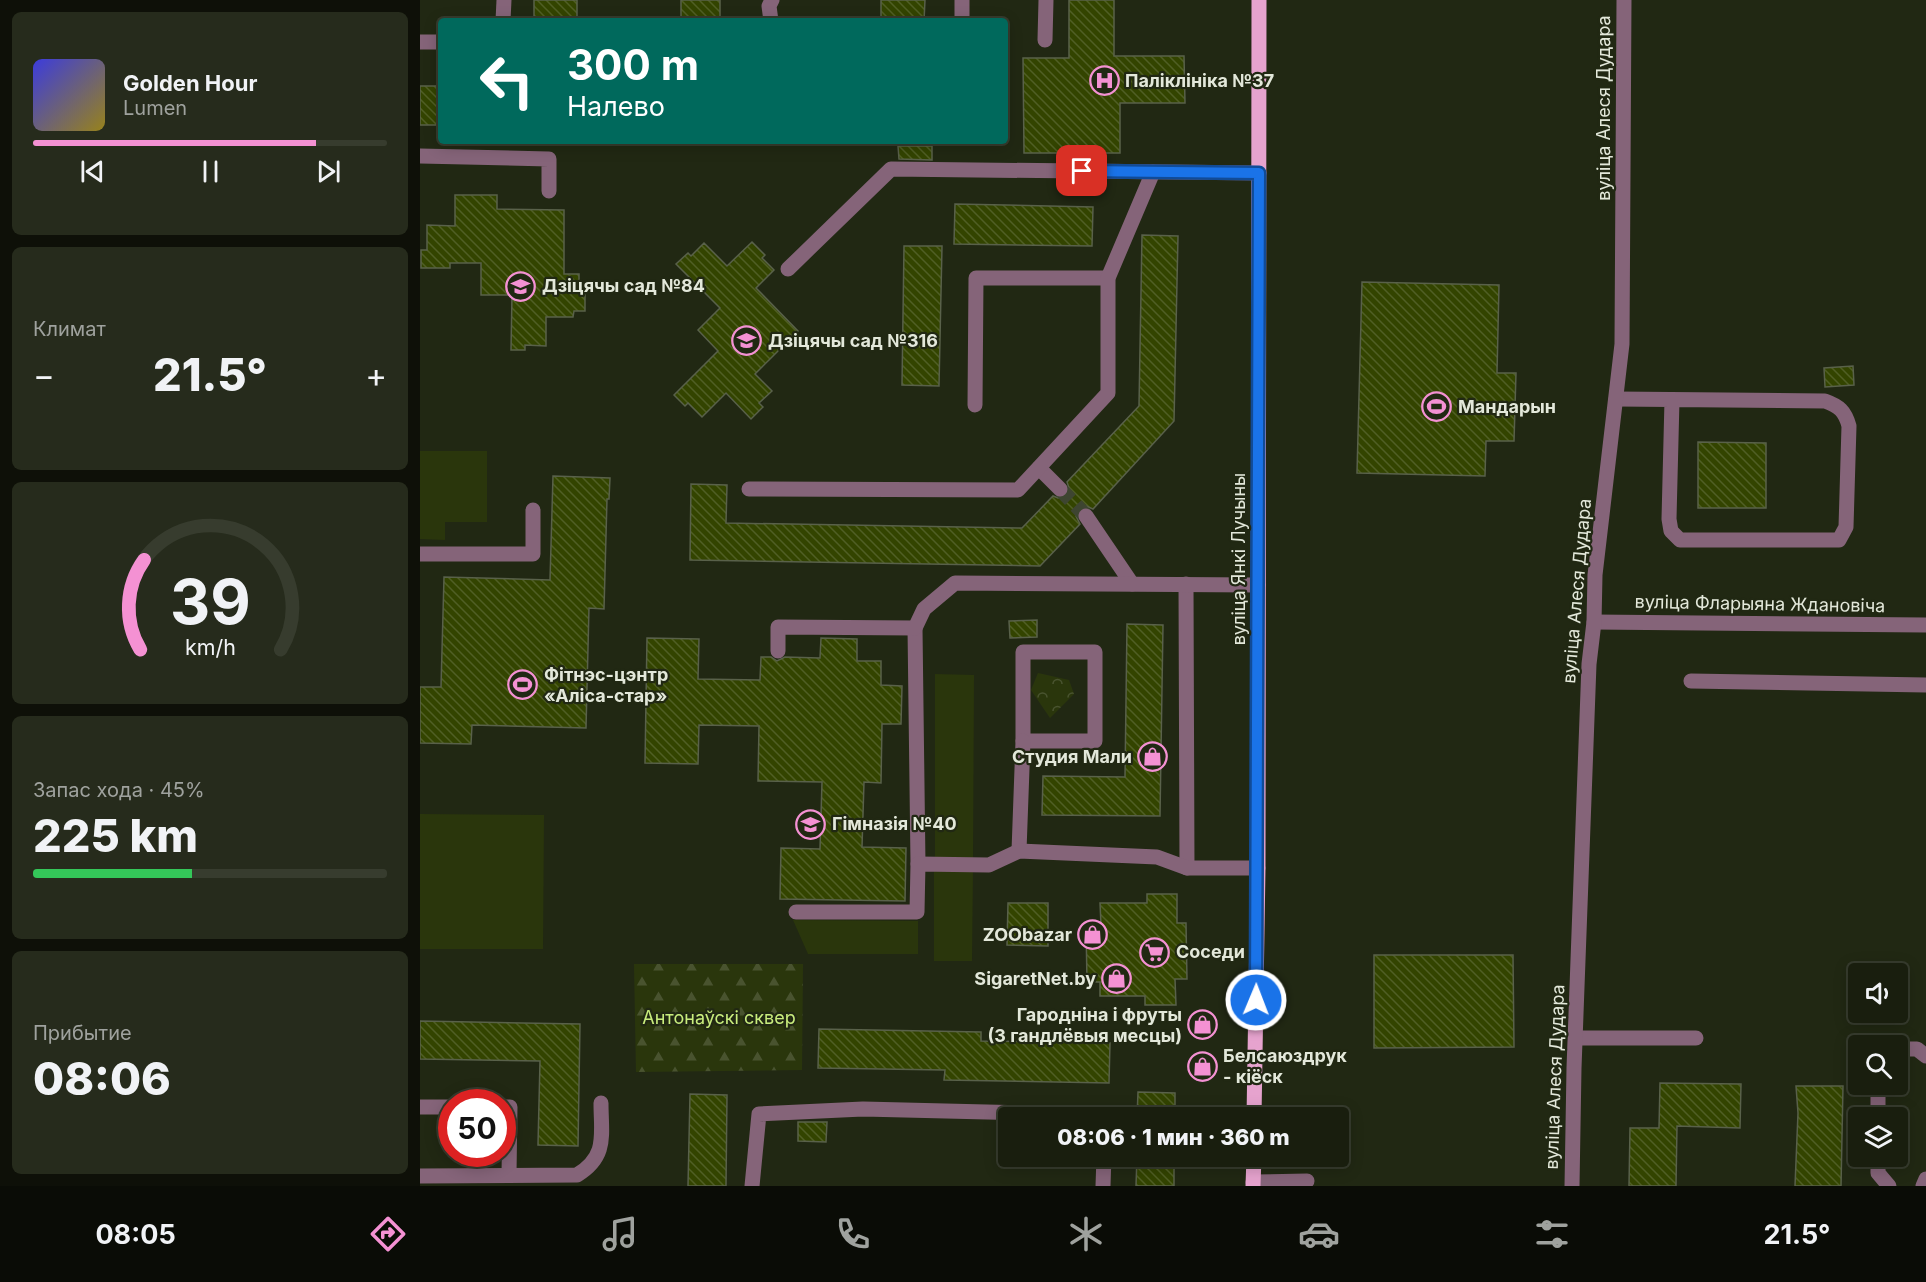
<!DOCTYPE html>
<html lang="ru">
<head>
<meta charset="utf-8">
<style>
  body { margin:0; font-family:Inter,sans-serif; background:#262b1c; color:#f1f3f6; height:100vh; display:flex; flex-direction:column; font-size:22px; white-space:nowrap }
  * { box-sizing:border-box; margin:0 }
  p { font-size:20px; color:#9fa29e }
  .icon { flex:none; width:33px; height:33px; fill:none; stroke:currentColor; stroke-width:2; stroke-linecap:round; stroke-linejoin:round }
  .map { position:relative; flex:1; overflow:hidden }
  .sheet { display:flex; flex-direction:column; gap:12px; padding:12px; background:#0e1008; width:420px }
  .sheet>* { flex:none }
  .guide { position:absolute; left:18px; top:18px; width:570px; height:126px; border-radius:6px; box-shadow:0 3px 15px #0003,0 0 0 2px #373c2e; background:#00695c; color:#fff; overflow:hidden }
  .tools { position:absolute; left:1428px; top:963px; display:grid; gap:12px }
  .tools a { display:grid; place-items:center; width:60px; height:60px; border-radius:6px; background:#191e0e; box-shadow:0 3px 15px #0003,0 0 0 2px #373c2e; font-size:30px }
  .speed { position:absolute; left:18px; top:1089px; display:flex; gap:12px; font-size:30px; font-weight:700; text-align:center }
  .speed>* { display:grid; place-content:center; width:78px; height:78px; border-radius:50%; background:#191e0e; box-shadow:0 3px 15px #0003,0 0 0 2px #373c2e; line-height:1 }
  .speed .limit { border:9px solid #d22; background:#fff; color:#111 }
  .pin { position:absolute; display:grid; place-items:center; width:51px; height:51px; color:#fff; margin:-26px; border-radius:12px; box-shadow:0 3px 9px #0006 }
  .me { position:absolute; width:66px; margin:-33px; rotate:1deg; stroke-linejoin:round; filter:drop-shadow(0 0 4px #0008) }
  .turn { display:flex; align-items:center; gap:21px; height:126px; padding:0 30px; font-size:27px }
  .turn .icon { width:78px; height:78px; stroke-width:2.5 }
  .turn b { display:block; font-size:42px; line-height:51px }
  .big { font-size:45px; font-weight:800; line-height:1.1 }
  .sheet .card { flex:1; display:flex; flex-direction:column; justify-content:center; gap:9px; min-width:0; padding:0 21px; border-radius:9px; background:#262b1c }
  .sheet .dial { align-items:center; gap:0 }
  .dial svg { height:156px; overflow:visible; fill:none; stroke:#373c2e; stroke-width:7; stroke-linecap:round; text-anchor:middle }
  .dial text { fill:#f1f3f6; stroke:none }
  .song { display:flex; align-items:center; gap:18px }
  .cover { width:72px; height:72px; border-radius:9px; background:linear-gradient(135deg,hsl(240 70% 55%),hsl(50 70% 35%)) }
  .played { height:6px; border-radius:3px; background:linear-gradient(90deg,#f491d3 80%,#373c2e 80%) }
  .keys { display:flex; justify-content:space-around; direction:ltr }
  .heat { display:flex; justify-content:space-between; align-items:center; font-size:33px; direction:ltr }
  .charge { height:9px; border-radius:4px; background:linear-gradient(90deg,#34c759 45%,#373c2e 0) }
  .trip { position:absolute; left:578px; top:1107px; width:351px; height:60px; border-radius:6px; background:#191e0e; box-shadow:0 3px 15px #0003,0 0 0 2px #373c2e; font-weight:800; line-height:60px; text-align:center }
  .menu { display:flex; height:96px; justify-content:space-around; align-items:center; background:#0a0c06; color:#9fa29e }
  .menu .icon { width:42px; height:42px }
  .menu .current { color:#f491d3 }
  .menu b { font-size:27px; color:#f1f3f6 }
  main { display:flex; flex:1; min-height:0 }
  .map>svg:first-child { display:block }
  .forest { fill:url(#forest-firs) }
  .park { fill:url(#park-crowns) }
  .pitch { fill:#2a360c }
  .building { fill:url(#building-back-hatch); stroke:#59614a; stroke-width:1.5 }
  .lines { fill:none; stroke-linecap:round; stroke-linejoin:round }
  .minor-tunnel { stroke:#3e4531; stroke-width:15; stroke-dasharray:15 8; stroke-linecap:butt }
  .minor { stroke:#856479; stroke-width:15 }
  .major { stroke:#e6a3ce; stroke-width:15 }
  .route-casing { stroke:#114b97; stroke-width:15 }
  .route { stroke:#1a73e8; stroke-width:10 }
  .labels { text-anchor:middle; stroke-width:4.5; stroke-linejoin:round; paint-order:stroke }
  .poi-label { font-size:18px; font-weight:bold; fill:#e3e8da; stroke:#212813; text-anchor:start }
  .street-label { font-size:18px; fill:#e3e8da; stroke:#212813 }
  .park-label { font-size:18px; fill:#c9ed7d; stroke:#212813 }
</style>
</head>
<body>
<main>
<section class="sheet">
<div class="card">
<div class="song"><i class="cover"></i><div><b>Golden Hour</b><p>Lumen</p></div></div>
<div class="played"></div>
<div class="keys"><svg class="icon" aria-label="previous" viewBox="0 0 24 24"><path d="M18 5L8 12l10 7zM5 5v14"/></svg><svg class="icon" aria-label="pause" viewBox="0 0 24 24"><path d="M8 5v14M16 5v14"/></svg><svg class="icon" aria-label="next" viewBox="0 0 24 24"><path d="M6 5l10 7-10 7zM19 5v14"/></svg></div>
</div>
<div class="card"><p>Климат</p>
<div class="heat"><a>−</a><b class="big">21.5°</b><a>+</a></div>
</div>
<div class="card dial"><svg viewBox="0 0 100 80">
<path d="M14 69A42 42 0 1 1 86 69"/>
<path d="M14 69A42 42 0 0 1 16 23" stroke="#f491d3"/>
<text x="50" y="56" font-size="32" font-weight="700">39</text>
<text x="50" y="72" font-size="11">km/h</text>
</svg></div>
<div class="card"><p>Запас хода · 45%</p><b class="big">225 km</b><div class="charge"></div></div>
<div class="card"><p>Прибытие</p><b class="big">08:06</b></div>
</section>
<div class="map">
<svg width="1506" height="1186" viewBox="0 0 1506 1186">
  <defs>
    <pattern id="forest-firs" width="22" height="20" patternUnits="userSpaceOnUse" patternTransform="scale(1.5)"><rect width="22" height="20" fill="#2a360c"/><path d="M5 1l3.5 6h-7zM16 11l3.5 6h-7z" fill="#49532f"/></pattern>
    <pattern id="park-crowns" width="20" height="18" patternUnits="userSpaceOnUse" patternTransform="scale(1.5)"><rect width="20" height="18" fill="#2a360c"/><path d="M2 6a3 3 0 1 1 6 0M12 15a3 3 0 1 1 6 0" fill="none" stroke="#49532f"/></pattern>
    <pattern id="building-back-hatch" width="6" height="6" patternUnits="userSpaceOnUse" patternTransform="scale(1.5)"><rect width="6" height="6" fill="#340"/><path d="M-1 5l2 2M0 0l6 6M5-1l2 2" fill="none" stroke="#505f25"/></pattern>
  </defs>
  <rect width="100%" height="100%" fill="#212813"/>
  <path class="forest" d="M 214,964 L 383,964 L 382,1070 L 216,1072 Z"/>
  <path class="park" d="M 618,673 L 649,680 L 654,694 L 630,718 L 611,690 Z"/>
  <g class="pitch">
    <path d="M 0,451 L 67,451 L 67,522 L 25,522 L 25,540 L 0,539 Z"/>
    <path d="M 515,674 L 554,675 L 553,863 L 515,862 Z"/>
    <path d="M 0,814 L 124,815 L 123,949 L 0,949 Z"/>
    <path d="M 514,866 L 553,867 L 552,961 L 514,961 Z"/>
    <path d="M 373,920 L 498,921 L 498,954 L 388,954 Z"/>
  </g>
  <g class="building">
    <rect x="114" y="0" width="43" height="21"/>
    <rect x="261" y="0" width="39" height="21"/>
    <path d="M 461,0 L 505,0 L 504,21 L 461,21 Z"/>
    <path d="M 649,0 L 694,0 L 694,56 L 764,56 L 765,103 L 700,103 L 700,153 L 604,153 L 603,58 L 649,58 Z"/>
    <rect x="0" y="86" width="21" height="39"/>
    <path d="M 478,146 L 512,146 L 512,160 L 479,159 Z"/>
    <path d="M 35,195 L 77,195 L 77,209 L 144,210 L 144,274 L 159,274 L 159,290 L 165,290 L 165,311 L 154,311 L 153,317 L 126,317 L 126,346 L 105,345 L 105,350 L 91,350 L 92,295 L 61,295 L 61,263 L 30,263 L 30,268 L 1,268 L 1,250 L 7,250 L 7,225 L 35,226 Z"/>
    <path d="M 535,204 L 673,207 L 672,246 L 534,244 Z"/>
    <path d="M 722,235 L 758,236 L 754,421 L 673,509 L 666,506 L 660,508 L 656,516 L 660,524 L 620,566 L 270,560 L 271,484 L 307,485 L 306,523 L 602,528 L 633,496 L 638,498 L 646,496 L 650,491 L 647,482 L 719,406 Z"/>
    <path d="M 332,242 L 345,255 L 342,258 L 354,270 L 336,288 L 378,331 L 335,374 L 352,391 L 339,403 L 343,407 L 331,419 L 306,393 L 282,417 L 268,403 L 265,406 L 254,395 L 298,351 L 278,330 L 300,308 L 256,264 L 268,253 L 271,256 L 284,243 L 307,266 Z"/>
    <path d="M 484,246 L 522,246 L 519,386 L 482,385 Z"/>
    <path d="M 942,282 L 1079,285 L 1077,373 L 1096,373 L 1094,441 L 1066,441 L 1065,476 L 937,473 Z"/>
    <path d="M 1433,366 L 1434,385 L 1405,387 L 1404,368 Z"/>
    <path d="M 1278,442 L 1346,443 L 1346,508 L 1278,508 Z"/>
    <path d="M 133,476 L 190,478 L 189,499 L 187,499 L 184,609 L 169,608 L 166,728 L 52,725 L 51,744 L 0,743 L 0,687 L 21,687 L 24,577 L 130,580 Z"/>
    <path d="M 617,620 L 617,637 L 590,638 L 589,621 Z"/>
    <path d="M 707,624 L 743,625 L 740,816 L 622,815 L 623,776 L 705,777 Z"/>
    <path d="M 227,638 L 279,639 L 278,679 L 340,680 L 341,657 L 351,657 L 357,661 L 365,657 L 400,658 L 401,638 L 437,639 L 437,661 L 461,661 L 461,685 L 482,686 L 481,724 L 462,724 L 461,783 L 444,782 L 442,847 L 486,848 L 485,901 L 360,899 L 361,848 L 400,849 L 402,782 L 338,781 L 339,726 L 279,725 L 278,764 L 225,763 Z"/>
    <path d="M 727,894 L 757,894 L 757,923 L 766,923 L 767,979 L 755,979 L 756,1005 L 725,1005 L 725,996 L 680,996 L 680,982 L 667,982 L 666,926 L 681,925 L 680,903 L 727,903 Z"/>
    <path d="M 588,903 L 628,903 L 628,946 L 587,945 Z"/>
    <path d="M 954,955 L 1093,955 L 1094,1047 L 954,1048 Z"/>
    <path d="M 0,1021 L 160,1024 L 158,1146 L 118,1145 L 120,1061 L 0,1059 Z"/>
    <path d="M 399,1029 L 561,1032 L 561,1041 L 690,1043 L 689,1083 L 524,1080 L 525,1070 L 398,1068 Z"/>
    <path d="M 1240,1083 L 1321,1084 L 1320,1128 L 1257,1126 L 1256,1186 L 1209,1186 L 1210,1128 L 1239,1128 Z"/>
    <path d="M 1376,1086 L 1423,1086 L 1421,1186 L 1375,1186 L 1378,1113 Z"/>
    <path d="M 718,1092 L 755,1093 L 755,1118 L 717,1118 Z"/>
    <path d="M 270,1094 L 307,1095 L 306,1186 L 268,1186 Z"/>
    <path d="M 378,1122 L 407,1122 L 406,1142 L 378,1141 Z"/>
    <path d="M 717,1156 L 754,1156 L 754,1186 L 716,1186 Z"/>
  </g>
  <g class="lines">
    <path class="minor-tunnel" d="M 640,489 L 666,516"/>
    <g class="minor">
      <path d="M 83,21 L 84,0"/>
      <path d="M 351,21 L 349,6 L 352,0"/>
      <path d="M 542,21 L 542,0"/>
      <path d="M 625,40 L 626,0"/>
      <path d="M 0,42 L 21,42"/>
      <path d="M 0,156 L 129,159 L 129,191"/>
      <path d="M 368,269 L 471,169 L 839,173"/>
      <path d="M 1196,399 L 1405,401 C 1419,406 1425,411 1429,426 L 1426,527 L 1419,540 L 1260,540 L 1251,531 L 1249,519 L 1252,400"/>
      <path d="M 555,405 L 556,278 L 688,278"/>
      <path d="M 619,468 L 640,489"/>
      <path d="M 329,489 L 598,490 L 688,393 L 688,278 L 733,172"/>
      <path d="M 666,516 L 712,584"/>
      <path d="M 0,554 L 113,554 L 113,510"/>
      <path d="M 766,584 L 767,868"/>
      <path d="M 1174,622 L 1506,625"/>
      <path d="M 495,628 L 498,864"/>
      <path d="M 358,651 L 358,627 L 495,628 L 504,609 L 535,583 L 838,585"/>
      <rect x="603" y="652" width="72" height="89"/>
      <path d="M 1271,681 L 1506,685"/>
      <path d="M 599,851 L 603,741"/>
      <path d="M 376,912 L 497,912 L 498,864 L 569,865 L 599,851 L 737,857 L 767,868 L 838,868"/>
      <path d="M 1155,1038 L 1276,1038"/>
      <path d="M 1478,1049 L 1497,1049 L 1506,1056"/>
      <path d="M 1458,1084 L 1458,1118"/>
      <path d="M 0,1107 L 32,1107"/>
      <path d="M 82,1107 L 90,1107 L 89,1174"/>
      <path d="M 1458,1156 L 1458,1173 L 1469,1186"/>
      <path d="M 0,1176 L 157,1175 C 188,1156 181,1135 181,1103"/>
      <path d="M 833,1182 L 887,1181"/>
      <path d="M 332,1186 L 339,1114 L 443,1109 L 685,1115 L 685,1118"/>
      <path d="M 683,1186 L 684,1156"/>
      <path d="M 1152,1186 L 1154,1068 L 1169,664 L 1174,622 L 1175,575 L 1202,344 L 1204,0"/>
      <path d="M 1503,1186 L 1506,1179"/>
    </g>
    <g class="major">
      <path d="M 834,1118 L 838,868 L 839,0"/>
      <path d="M 833,1186 L 834,1156"/>
    </g>
  </g>
  <g class="lines">
    <defs>
      <path id="route" d="M 662,171 L 839,173 L 836,1000"/>
    </defs>
    <use href="#route" class="route-casing"/>
    <use href="#route" class="route"/>
  </g>
  <defs>
    <symbol id="hospital-ring" viewBox="-11 -11 22 22"><circle r="9.5" fill="#212813" stroke="#f491d3" stroke-width="1.5"/><path d="M-5-5h3v3.5h4V-5h3V5h-3V1.5h-4V5h-3Z" fill="#f491d3"/></symbol>
    <symbol id="school-ring" viewBox="-11 -11 22 22"><circle r="9.5" fill="#212813" stroke="#f491d3" stroke-width="1.5"/><path d="M0-5L7-2L0 1L-7-2ZM-4 1L0 2.5L4 1V4Q0 6-4 4Z" fill="#f491d3"/></symbol>
    <symbol id="stadium-ring" viewBox="-11 -11 22 22"><circle r="9.5" fill="#212813" stroke="#f491d3" stroke-width="1.5"/><path d="M0-5a6.5 5 0 1 0 0 10a6.5 5 0 1 0 0-10ZM-3.5-1.8h7v3.6h-7Z" fill="#f491d3"/></symbol>
    <symbol id="shop-ring" viewBox="-11 -11 22 22"><circle r="9.5" fill="#212813" stroke="#f491d3" stroke-width="1.5"/><path d="M-5-2.5h2.3a2.7 3.5 0 0 1 5.4 0H5L5.5 6h-11ZM-1.5-2.5h3a1.5 2.3 0 0 0-3 0Z" fill="#f491d3"/></symbol>
    <symbol id="supermarket-ring" viewBox="-11 -11 22 22"><circle r="9.5" fill="#212813" stroke="#f491d3" stroke-width="1.5"/><path d="M-6-5.5h2.5l.6 2H6L4.5 2H-2.5L-4.4-4H-6ZM-1.5 3.2a1.3 1.3 0 1 0 .1 0ZM3 3.2a1.3 1.3 0 1 0 .1 0Z" fill="#f491d3"/></symbol>
  </defs>
  <g fill-rule="evenodd">
    <use href="#hospital-ring" x="668" y="64" width="33" height="33"/>
    <use href="#school-ring" x="84" y="270" width="33" height="33"/>
    <use href="#school-ring" x="310" y="324" width="33" height="33"/>
    <use href="#stadium-ring" x="1000" y="390" width="33" height="33"/>
    <use href="#stadium-ring" x="86" y="668" width="33" height="33"/>
    <use href="#shop-ring" x="716" y="740" width="33" height="33"/>
    <use href="#school-ring" x="374" y="808" width="33" height="33"/>
    <use href="#shop-ring" x="656" y="918" width="33" height="33"/>
    <use href="#supermarket-ring" x="718" y="936" width="33" height="33"/>
    <use href="#shop-ring" x="680" y="962" width="33" height="33"/>
    <use href="#shop-ring" x="766" y="1008" width="33" height="33"/>
    <use href="#shop-ring" x="766" y="1050" width="33" height="33"/>
  </g>
  <g class="labels">
    <g class="poi-label">
      <text x="705" y="87">Паліклініка №37</text>
      <text x="122" y="292">Дзіцячы сад №84</text>
      <text x="348" y="347">Дзіцячы сад №316</text>
      <text x="1038" y="413">Мандарын</text>
      <text x="124" y="681">Фітнэс-цэнтр<tspan x="124" dy="21">«Аліса-стар»</tspan></text>
      <text x="712" y="763" text-anchor="end">Студия Мали</text>
      <text x="412" y="830">Гімназія №40</text>
      <text x="652" y="941" text-anchor="end">ZOObazar</text>
      <text x="756" y="958">Соседи</text>
      <text x="676" y="985" text-anchor="end">SigaretNet.by</text>
      <text x="762" y="1021" text-anchor="end">Гародніна і фруты<tspan x="762" dy="21">(3 гандлёвыя месцы)</tspan></text>
      <text x="803" y="1062">Белсаюздрук<tspan x="803" dy="21">- кіёск</tspan></text>
    </g>
    <g class="street-label">
      <text transform="translate(1184 108) rotate(-90)" y="6">вуліца Алеся Дудара</text>
      <text transform="translate(819 559) rotate(-90)" y="6">вуліца Янкі Лучыны</text>
      <text transform="translate(1157 591) rotate(-85)" y="6">вуліца Алеся Дудара</text>
      <text transform="translate(1340 604) rotate(1)" y="6">вуліца Фларыяна Ждановіча</text>
      <text transform="translate(1135 1077) rotate(-88)" y="6">вуліца Алеся Дудара</text>
    </g>
    <g class="park-label">
      <text x="299" y="1024">Антонаўскі сквер</text>
    </g>
  </g>
</svg>
<div class="tools">
<a><svg class="icon" aria-label="sound" viewBox="0 0 24 24"><path d="M4 9h4l5-4v14l-5-4H4zM17 9q2 3 0 6"/></svg></a>
<a><svg class="icon" aria-label="search" viewBox="0 0 24 24"><circle cx="10" cy="10" r="6"/><path d="M15 15l6 6"/></svg></a>
<a><svg class="icon" aria-label="layers" viewBox="0 0 24 24"><path d="M12 4l9 5-9 5-9-5zM3 14l9 5 9-5"/></svg></a>
</div>
<div class="speed"><div class="limit">50</div></div>
<div class="pin" style="left:662px;top:171px;background:#d93025"><svg class="icon" aria-label="arrive" viewBox="0 0 24 24"><path d="M6 21V4h12l-3 4 3 4H6"/></svg></div>
<svg class="me" style="left:836px;top:1000px" viewBox="-20 -20 40 40"><circle r="17" fill="#1a73e8" stroke="#fff" stroke-width="3"/><path d="M0-11L8 9 0 5-8 9z" fill="#fff"/></svg>
<div class="trip">08:06 · 1 мин · 360 m</div>
<div class="guide">
<div class="turn"><svg class="icon" aria-label="left" viewBox="0 0 24 24"><path d="M17 20v-9H6M10 6l-5 5 5 5"/></svg><div><b>300 m</b>Налево</div></div>
</div>
</div>
</main>
<nav class="menu">
<b>08:05</b>
<svg class="icon current" aria-label="directions" viewBox="0 0 24 24"><path d="M12 3l9 9-9 9-9-9zM9 14v-3h6M13 9l2 2-2 2"/></svg>
<svg class="icon" aria-label="music" viewBox="0 0 24 24"><path d="M9 18V5l10-2v13"/><circle cx="6" cy="18" r="3"/><circle cx="16" cy="16" r="3"/></svg>
<svg class="icon" aria-label="phone" viewBox="0 0 24 24"><path d="M5 4h4l2 5-3 2q2 4 5 5l2-3 5 2v4C11 20 4 13 5 4z"/></svg>
<svg class="icon" aria-label="climate" viewBox="0 0 24 24"><path d="M12 3v18M4 7l16 10M4 17L20 7"/></svg>
<svg class="icon" aria-label="car" viewBox="0 0 24 24"><path d="M5 17H2v-5l4-1 3-4h7l3 4 3 1v5h-3M9 17h6M6 11h13"/><circle cx="7" cy="17" r="2"/><circle cx="17" cy="17" r="2"/></svg>
<svg class="icon" aria-label="filters" viewBox="0 0 24 24"><path d="M4 7h16M4 17h16"/><circle cx="9" cy="7" r="2"/><circle cx="15" cy="17" r="2"/></svg>
<b>21.5°</b>
</nav>
</body>
</html>
